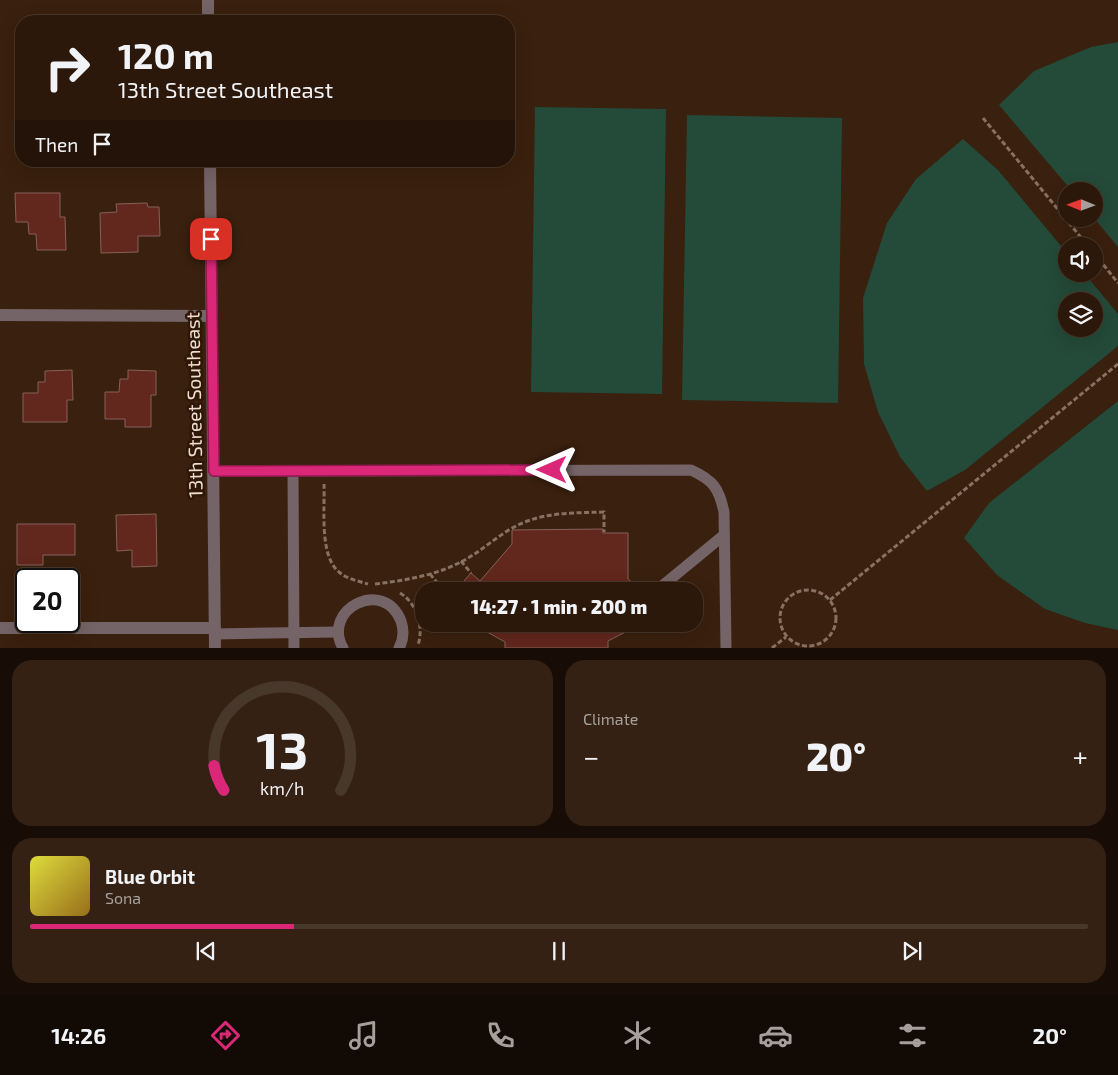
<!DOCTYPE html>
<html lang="en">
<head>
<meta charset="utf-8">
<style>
  body { margin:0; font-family:"Exo 2",sans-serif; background:#342113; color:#f1f3f6; height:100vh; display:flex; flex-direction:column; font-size:19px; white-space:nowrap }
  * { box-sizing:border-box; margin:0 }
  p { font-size:16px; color:#a6a09c }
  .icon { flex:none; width:28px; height:28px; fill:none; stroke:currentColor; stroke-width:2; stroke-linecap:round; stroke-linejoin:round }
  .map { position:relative; height:648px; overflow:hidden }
  .side { display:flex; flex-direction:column; gap:12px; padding:12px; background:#180d06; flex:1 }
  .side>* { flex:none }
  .guide { position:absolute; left:15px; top:15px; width:500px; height:152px; border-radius:20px; box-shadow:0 5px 20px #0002,0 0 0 1px #48372b; background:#2c180a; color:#f1f3f6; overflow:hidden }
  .needle { width:32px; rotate:271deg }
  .buttons { position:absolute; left:1058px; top:182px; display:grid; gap:10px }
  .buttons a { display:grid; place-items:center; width:45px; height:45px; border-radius:50%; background:#2c180a; box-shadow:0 5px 20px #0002,0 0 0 1px #48372b; font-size:25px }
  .speed { position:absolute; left:15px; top:568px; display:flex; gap:10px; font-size:25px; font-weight:700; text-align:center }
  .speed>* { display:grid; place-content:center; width:65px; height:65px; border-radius:50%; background:#2c180a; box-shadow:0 5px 20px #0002,0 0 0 1px #48372b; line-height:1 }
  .speed .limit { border:2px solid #111; border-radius:8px; background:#fff; color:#111 }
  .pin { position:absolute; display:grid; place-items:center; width:42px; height:42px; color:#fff; margin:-21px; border-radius:10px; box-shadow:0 2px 8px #0006 }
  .me { position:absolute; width:55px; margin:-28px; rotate:270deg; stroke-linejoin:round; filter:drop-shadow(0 0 4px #0008) }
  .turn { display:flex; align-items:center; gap:18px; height:105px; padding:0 20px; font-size:22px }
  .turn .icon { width:65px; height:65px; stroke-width:2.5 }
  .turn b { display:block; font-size:35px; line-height:42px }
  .then { display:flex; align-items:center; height:48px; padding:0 20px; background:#0003; gap:10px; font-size:19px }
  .big { font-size:38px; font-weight:800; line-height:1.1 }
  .side .card { flex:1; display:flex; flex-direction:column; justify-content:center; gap:8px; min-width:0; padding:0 18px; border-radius:20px; background:#342113 }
  .side .dial { align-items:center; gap:0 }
  .dial svg { height:130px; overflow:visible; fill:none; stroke:#48372b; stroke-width:7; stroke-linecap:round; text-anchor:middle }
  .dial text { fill:#f1f3f6; stroke:none }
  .song { display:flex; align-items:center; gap:15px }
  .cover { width:60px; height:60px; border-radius:8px; background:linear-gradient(135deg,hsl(60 70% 55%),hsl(40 70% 35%)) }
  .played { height:5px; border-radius:2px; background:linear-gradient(90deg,#db2777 25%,#48372b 25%) }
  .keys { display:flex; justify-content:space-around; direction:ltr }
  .heat { display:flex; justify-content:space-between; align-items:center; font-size:28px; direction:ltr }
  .side .tiles { flex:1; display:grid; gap:12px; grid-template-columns:1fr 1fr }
  .card:last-child { grid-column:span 2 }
  .trip { position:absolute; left:415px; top:582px; width:288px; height:50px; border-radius:20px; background:#2c180a; box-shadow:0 5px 20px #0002,0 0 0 1px #48372b; font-weight:800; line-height:50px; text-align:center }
  .tabs { display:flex; height:80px; justify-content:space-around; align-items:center; background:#120a04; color:#a6a09c }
  .tabs .icon { width:35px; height:35px }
  .tabs .active { color:#db2777 }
  .tabs b { font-size:22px; color:#f1f3f6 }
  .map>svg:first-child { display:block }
  .green { fill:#244a39; fill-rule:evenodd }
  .building { fill:#62271d; stroke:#86615a }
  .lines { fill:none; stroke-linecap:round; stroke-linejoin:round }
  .path { stroke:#877162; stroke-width:3; stroke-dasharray:5 2.5; stroke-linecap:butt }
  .lane { stroke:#746367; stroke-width:11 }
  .street { stroke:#746367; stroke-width:12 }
  .route-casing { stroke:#8e194d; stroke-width:12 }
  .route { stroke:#db2777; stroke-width:9 }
  .labels { text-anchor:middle; stroke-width:5; stroke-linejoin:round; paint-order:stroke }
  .street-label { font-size:19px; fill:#eeddd2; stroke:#2f1705 }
</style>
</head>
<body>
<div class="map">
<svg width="1118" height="648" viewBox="0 0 1118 648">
  <rect width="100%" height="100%" fill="#3a200e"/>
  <g class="green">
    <path d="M 1118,42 L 1118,247 L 1094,218 L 1094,191 L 1072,191 L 999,105 L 1034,71 L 1091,47 Z"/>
    <path d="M 535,107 L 666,109 L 662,394 L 531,392 Z"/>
    <path d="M 687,115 L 842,118 L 838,403 L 682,400 Z"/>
    <path d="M 963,139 L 998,170 L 1066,252 L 1066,274 L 1085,274 L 1118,314 L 1118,346 L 965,470 L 927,491 L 900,457 L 878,412 L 864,364 L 863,298 L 887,223 L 916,179 ZM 1094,301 L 1094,329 L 1066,329 L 1066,301 Z"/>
    <path d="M 1118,401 L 1118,630 L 1085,623 L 1045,609 L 997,575 L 964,538 L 989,503 Z"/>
  </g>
  <g class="building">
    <path d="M 15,193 L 60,193 L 60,217 L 65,217 L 66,250 L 37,250 L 36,234 L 29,234 L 28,222 L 16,222 Z"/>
    <path d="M 147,203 L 148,207 L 159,207 L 160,236 L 138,236 L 138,252 L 101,253 L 100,213 L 117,212 L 116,204 Z"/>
    <path d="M 72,370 L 73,400 L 67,400 L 67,422 L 23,422 L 23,393 L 38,393 L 38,382 L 45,382 L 45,371 Z"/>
    <path d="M 128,370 L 156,371 L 156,395 L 151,395 L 151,427 L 125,427 L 125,419 L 105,419 L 105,392 L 119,392 L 120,379 L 128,379 Z"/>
    <path d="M 156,514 L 157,566 L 132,567 L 132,550 L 117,551 L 116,515 Z"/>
    <path d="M 17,524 L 75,524 L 75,555 L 43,555 L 43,565 L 17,565 Z"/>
    <path d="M 603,529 L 603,533 L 628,533 L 628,579 L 642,591 L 455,591 L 471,573 L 480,581 L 512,544 L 512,530 Z"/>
    <path d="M 473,624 L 641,624 L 608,641 L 608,648 L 505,648 L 505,642 Z"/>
  </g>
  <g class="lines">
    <g class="path">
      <path d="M 983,118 L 1088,246"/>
      <path d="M 1094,253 L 1118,283"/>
      <path d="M 324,484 C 325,508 319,556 339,572 C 347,579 358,581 368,584"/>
      <path d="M 461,561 L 471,573"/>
      <path d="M 430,574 L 444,591"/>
      <path d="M 375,584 C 409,580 444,574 473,555 C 490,544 506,529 525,522 C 550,512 577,513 604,512 L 604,532"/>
      <circle cx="808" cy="618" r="28"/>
      <path d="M 400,593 C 417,603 424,627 418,645"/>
      <path d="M 830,600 L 1118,364"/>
      <path d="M 772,648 L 786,637"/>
    </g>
    <g class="lane">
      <path d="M 214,471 L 293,471 L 294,648"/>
      <path d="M 293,471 L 691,470 C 713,480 719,488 724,512 L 726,648"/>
      <path d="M 656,591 L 724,535"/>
      <path d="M 215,634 L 338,632"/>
      <path d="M 343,648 C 321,609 384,577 401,621 C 404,630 404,639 399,648"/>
    </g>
    <g class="street">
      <path d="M 208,0 L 208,21"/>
      <path d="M 210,161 L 215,648"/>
      <path d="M 0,315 L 212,316"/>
      <path d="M 0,628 L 215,628"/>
    </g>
  </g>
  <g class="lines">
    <defs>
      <path id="route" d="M 211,239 L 214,471 L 552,470"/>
    </defs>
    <use href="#route" class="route-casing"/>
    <use href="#route" class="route"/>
  </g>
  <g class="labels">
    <g class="street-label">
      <text transform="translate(194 405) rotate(-91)" y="7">13th Street Southeast</text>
    </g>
  </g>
</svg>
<div class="buttons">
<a><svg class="needle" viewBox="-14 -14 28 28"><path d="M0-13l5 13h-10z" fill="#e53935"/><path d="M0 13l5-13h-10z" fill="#a6a09c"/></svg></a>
<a><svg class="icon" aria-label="sound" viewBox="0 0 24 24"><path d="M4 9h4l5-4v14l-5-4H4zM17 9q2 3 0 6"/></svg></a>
<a><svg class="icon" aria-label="layers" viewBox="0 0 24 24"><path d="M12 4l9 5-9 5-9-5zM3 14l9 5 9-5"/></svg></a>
</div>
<div class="speed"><div class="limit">20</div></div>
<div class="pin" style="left:211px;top:239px;background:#d93025"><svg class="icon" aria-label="arrive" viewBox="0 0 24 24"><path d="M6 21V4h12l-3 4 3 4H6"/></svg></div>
<svg class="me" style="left:552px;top:470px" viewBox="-20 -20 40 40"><path d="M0-17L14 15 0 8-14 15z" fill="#db2777" stroke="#fff" stroke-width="4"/></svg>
<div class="trip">14:27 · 1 min · 200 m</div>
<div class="guide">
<div class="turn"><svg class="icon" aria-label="right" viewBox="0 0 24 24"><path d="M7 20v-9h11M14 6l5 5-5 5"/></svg><div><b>120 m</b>13th Street Southeast</div></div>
<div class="then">Then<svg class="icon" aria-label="arrive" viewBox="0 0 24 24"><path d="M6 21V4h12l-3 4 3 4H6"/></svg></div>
</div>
</div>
<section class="side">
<div class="tiles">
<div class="card dial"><svg viewBox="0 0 100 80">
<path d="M14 69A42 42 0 1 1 86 69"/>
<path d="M14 69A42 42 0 0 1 8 54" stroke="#db2777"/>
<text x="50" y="56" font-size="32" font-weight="700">13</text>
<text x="50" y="72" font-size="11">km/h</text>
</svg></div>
<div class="card"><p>Climate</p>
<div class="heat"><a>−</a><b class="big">20°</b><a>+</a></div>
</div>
<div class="card">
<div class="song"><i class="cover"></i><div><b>Blue Orbit</b><p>Sona</p></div></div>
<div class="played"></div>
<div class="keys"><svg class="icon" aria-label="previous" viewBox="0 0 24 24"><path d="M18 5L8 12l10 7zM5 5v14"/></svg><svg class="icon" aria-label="pause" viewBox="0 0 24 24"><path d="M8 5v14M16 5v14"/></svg><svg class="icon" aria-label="next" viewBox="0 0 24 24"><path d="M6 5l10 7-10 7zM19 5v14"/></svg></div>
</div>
</div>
</section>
<nav class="tabs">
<b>14:26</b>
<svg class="icon active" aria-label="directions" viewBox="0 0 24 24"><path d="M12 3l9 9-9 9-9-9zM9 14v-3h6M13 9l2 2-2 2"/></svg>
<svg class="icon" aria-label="music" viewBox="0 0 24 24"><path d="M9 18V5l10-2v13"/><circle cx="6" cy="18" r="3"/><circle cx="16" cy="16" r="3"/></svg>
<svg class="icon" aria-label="phone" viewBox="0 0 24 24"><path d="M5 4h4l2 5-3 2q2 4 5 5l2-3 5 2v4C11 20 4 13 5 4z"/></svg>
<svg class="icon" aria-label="climate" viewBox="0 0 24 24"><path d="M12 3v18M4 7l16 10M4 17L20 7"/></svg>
<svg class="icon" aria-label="car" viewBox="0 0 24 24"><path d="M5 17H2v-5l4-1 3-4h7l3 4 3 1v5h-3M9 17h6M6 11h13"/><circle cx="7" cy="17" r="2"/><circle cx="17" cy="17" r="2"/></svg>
<svg class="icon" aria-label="filters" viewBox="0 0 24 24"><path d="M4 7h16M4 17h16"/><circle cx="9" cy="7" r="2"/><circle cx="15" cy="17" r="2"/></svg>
<b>20°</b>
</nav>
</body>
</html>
